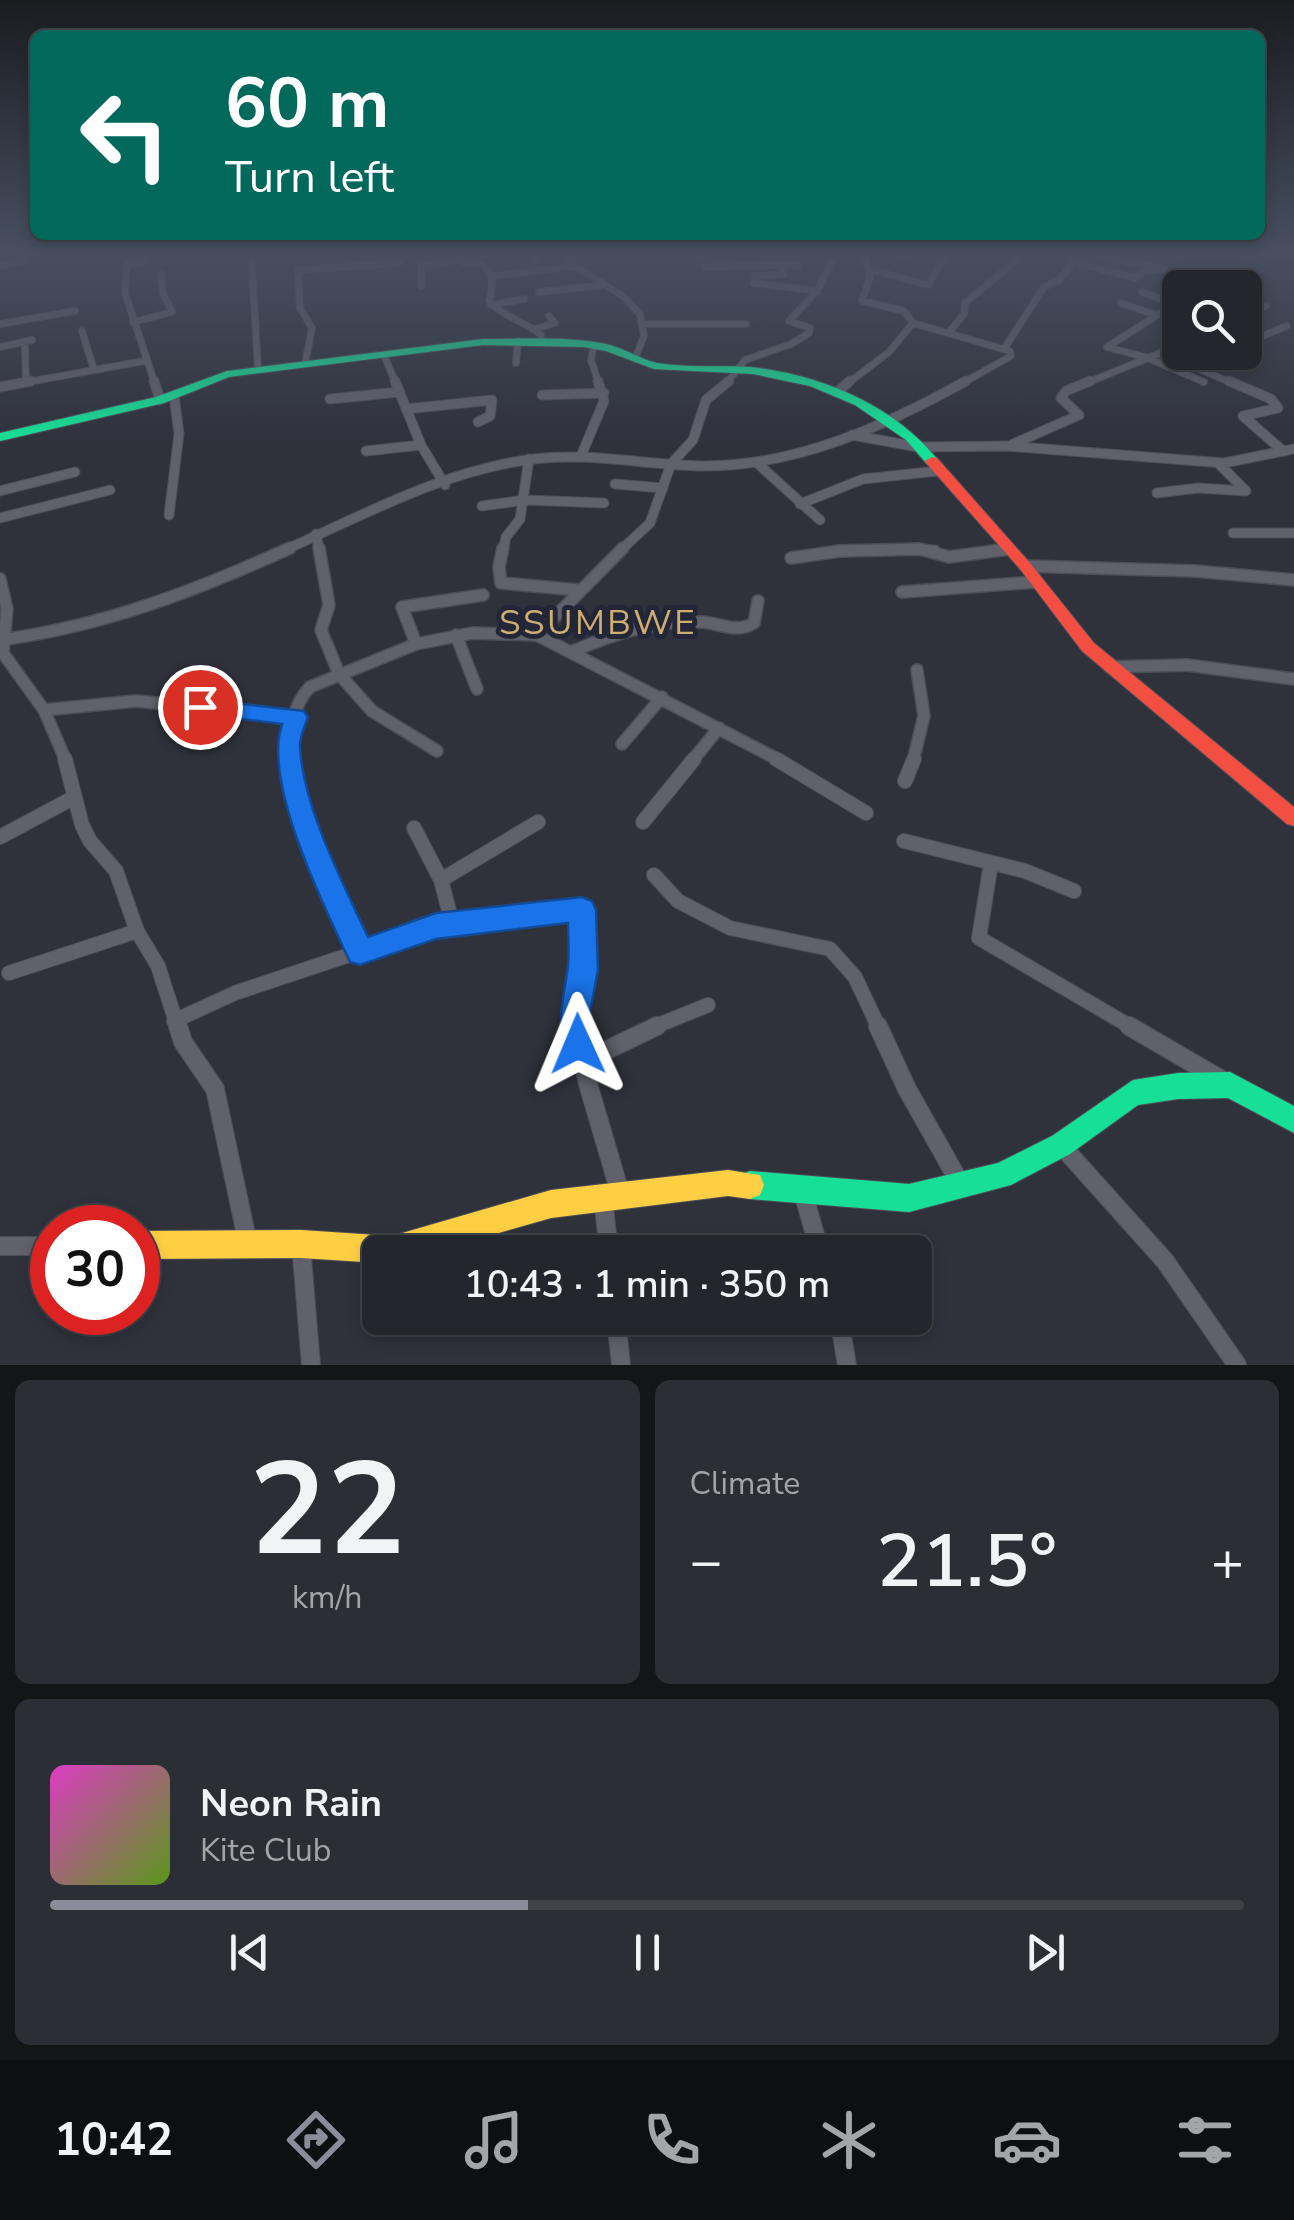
<!DOCTYPE html>
<html lang="en">
<head>
<meta charset="utf-8">
<style>
  body { margin:0; font-family:"Nunito Sans",sans-serif; background:#2b2e34; color:#f1f3f6; height:100vh; display:flex; flex-direction:column; font-size:38px; white-space:nowrap }
  * { box-sizing:border-box; margin:0 }
  p { font-size:32px; color:#a3a5a9 }
  .icon { flex:none; width:55px; height:55px; fill:none; stroke:currentColor; stroke-width:2; stroke-linecap:round; stroke-linejoin:round }
  .map { position:relative; height:1365px; overflow:hidden }
  .sheet { display:flex; flex-direction:column; gap:15px; padding:15px; background:#131518; flex:1 }
  .sheet>* { flex:none }
  .banner { position:absolute; left:30px; top:30px; width:1235px; height:210px; border-radius:15px; box-shadow:0 5px 15px #0003,0 0 0 2px #404348; background:#00695c; color:#fff; overflow:hidden }
  .fabs { position:absolute; left:1162px; top:270px; display:grid; gap:20px }
  .fabs a { display:grid; place-items:center; width:100px; height:100px; border-radius:15px; background:#23262c; box-shadow:0 5px 15px #0003,0 0 0 2px #404348; font-size:50px }
  .speed { position:absolute; left:30px; top:1205px; display:flex; gap:20px; font-size:50px; font-weight:700; text-align:center }
  .speed>* { display:grid; place-content:center; width:130px; height:130px; border-radius:50%; background:#23262c; box-shadow:0 5px 15px #0003,0 0 0 2px #404348; line-height:1 }
  .speed .limit { border:15px solid #d22; background:#fff; color:#111 }
  .pin { position:absolute; display:grid; place-items:center; width:85px; height:85px; color:#fff; margin:-42px; border:5px solid #fff; border-radius:50%; box-shadow:0 2px 10px #0007 }
  .me { position:absolute; width:110px; margin:-55px; rotate:359deg; stroke-linejoin:round; filter:drop-shadow(0 0 8px #0008) }
  .turn { display:flex; align-items:center; gap:35px; height:210px; padding:0 30px; font-size:45px }
  .turn .icon { width:130px; height:130px; stroke-width:2.5 }
  .turn b { display:block; font-size:70px; line-height:85px }
  .big { font-size:75px; font-weight:600; line-height:1.1 }
  .sheet .card { flex:1; display:flex; flex-direction:column; justify-content:center; gap:15px; min-width:0; padding:0 35px; border-radius:15px; background:#2b2e34 }
  .sheet .dial { align-items:center; gap:0 }
  .dial b { font-size:130px; line-height:1 }
  .song { display:flex; align-items:center; gap:30px }
  .cover { width:120px; height:120px; border-radius:15px; background:linear-gradient(135deg,hsl(310 70% 55%),hsl(90 70% 35%)) }
  .played { height:10px; border-radius:5px; background:linear-gradient(90deg,#8a8d99 40%,#404348 40%) }
  .keys { display:flex; justify-content:space-around; direction:ltr }
  .heat { display:flex; justify-content:space-between; align-items:center; font-size:55px; direction:ltr }
  .sheet .tiles { flex:1; display:grid; gap:15px; grid-template-columns:1fr 1fr }
  .card:last-child { grid-column:span 2 }
  .trip { position:absolute; left:362px; top:1235px; width:570px; height:100px; border-radius:15px; background:#23262c; box-shadow:0 5px 15px #0003,0 0 0 2px #404348; font-weight:600; line-height:100px; text-align:center }
  .menu { display:flex; height:160px; justify-content:space-around; align-items:center; background:#0e0f12; color:#a3a5a9 }
  .menu .icon { width:70px; height:70px }
  .menu .on { color:#8a8d99 }
  .menu b { font-size:45px; color:#f1f3f6 }
  .map>svg:first-child { display:block }
  .lines { fill:none; stroke-linecap:round; stroke-linejoin:round }
  .stream { stroke:#1f243f; stroke-width:2.5 }
  .street-far4-casing { stroke:#4d4f58; stroke-width:8 }
  .street-far3-casing { stroke:#4d4f58; stroke-width:11 }
  .street-far2-casing { stroke:#4d4f58; stroke-width:14 }
  .street-far1-casing { stroke:#4d4f58; stroke-width:16 }
  .street-casing { stroke:#4d4f58; stroke-width:20 }
  .fast-casing { stroke:#4d4f58; stroke-width:2 }
  .slow-casing { stroke:#4d4f58; stroke-width:2 }
  .jam-casing { stroke:#4d4f58; stroke-width:2 }
  .street-far4 { stroke:#60616a; stroke-width:6 }
  .street-far3 { stroke:#60616a; stroke-width:9 }
  .street-far2 { stroke:#60616a; stroke-width:11 }
  .street-far1 { stroke:#60616a; stroke-width:14 }
  .street { stroke:#60616a; stroke-width:18 }
  .fast { fill:#16e098; fill-rule:evenodd }
  .slow { fill:#ffcf43; fill-rule:evenodd }
  .jam { fill:#f24e42; fill-rule:evenodd }
  .route { fill:#1a73e8; stroke:#114b97; stroke-width:2.5 }
  .labels { text-anchor:middle; stroke-width:10; stroke-linejoin:round; paint-order:stroke }
  .quarter-label { font-size:35px; letter-spacing:2.5px; fill:#cfae72; stroke:#222637 }
</style>
</head>
<body>
<div class="map">
<svg width="1294" height="1365" viewBox="0 0 1294 1365">
  <rect width="100%" height="100%" fill="#2f323b"/>
  <g class="lines">
    <path class="stream" d="M 0,272 L 60,259 L 130,251"/>
    <defs>
      <g id="street-far4">
        <path d="M 138,251 L 146,260 L 127,265 L 125,293 L 155,384"/>
        <path d="M 251,251 L 258,369"/>
        <path d="M 463,251 L 465,263 L 481,263 C 495,275 493,285 489,301 C 503,317 525,321 541,335 L 540,343"/>
        <path d="M 529,251 L 535,259"/>
        <path d="M 691,251 L 698,257"/>
        <path d="M 871,251 L 866,260 L 870,277 L 862,301 L 904,311 L 913,323 L 1010,351 L 1011,356 L 961,384"/>
        <path d="M 876,251 L 909,256 L 912,251"/>
        <path d="M 920,251 L 946,258"/>
        <path d="M 1055,251 L 1085,258"/>
        <path d="M 568,256 L 607,251"/>
        <path d="M 466,257 L 492,254"/>
        <path d="M 0,266 L 24,260"/>
        <path d="M 705,267 L 798,265"/>
        <path d="M 868,269 L 928,285 L 948,251"/>
        <path d="M 494,276 L 576,266 L 624,297 L 640,314 L 644,336 L 635,359"/>
        <path d="M 755,276 L 784,274 L 784,265"/>
        <path d="M 754,283 L 817,291"/>
        <path d="M 421,286 L 421,266 L 462,259"/>
        <path d="M 1243,288 L 1252,283"/>
        <path d="M 539,292 L 604,285"/>
        <path d="M 1142,292 L 1175,304"/>
        <path d="M 1121,303 L 1153,314"/>
        <path d="M 491,305 L 524,299"/>
        <path d="M 1245,316 L 1266,306"/>
        <path d="M 133,322 L 172,312 L 163,294 L 161,274"/>
        <path d="M 0,324 L 75,311"/>
        <path d="M 643,324 L 746,324"/>
        <path d="M 535,329 L 555,323 L 549,316"/>
        <path d="M 82,331 L 94,370"/>
        <path d="M 950,331 L 964,314 L 965,303 L 1013,263 L 1020,251"/>
        <path d="M 1245,343 L 1287,326"/>
        <path d="M 594,345 L 591,360 L 599,384"/>
        <path d="M 0,347 L 32,340"/>
        <path d="M 1107,347 L 1148,358 L 1204,382"/>
        <path d="M 1107,347 L 1175,304"/>
        <path d="M 25,348 L 26,382"/>
        <path d="M 1004,349 L 1044,287 L 1058,281 L 1074,262 L 1135,278 L 1144,271 L 1164,269 L 1085,251"/>
        <path d="M 1161,353 L 1235,384"/>
        <path d="M 384,355 L 396,384"/>
        <path d="M 516,363 L 518,341"/>
        <path d="M 305,364 L 312,328 L 300,308 L 298,270 L 399,263"/>
        <path d="M 1191,364 L 1211,352"/>
        <path d="M 17,384 L 144,361"/>
        <path d="M 726,384 L 745,360 L 791,344 L 809,333 L 810,328 L 789,321 L 817,291 L 831,263"/>
        <path d="M 847,384 L 889,352 L 913,323"/>
        <path d="M 1084,384 L 1180,345"/>
      </g>
      <g id="street-far3">
        <path d="M 154,381 L 160,400"/>
        <path d="M 395,381 L 421,445 L 445,485"/>
        <path d="M 1229,381 L 1271,399 L 1278,408 L 1243,416 L 1283,451"/>
        <path d="M 0,387 L 31,381"/>
        <path d="M 837,392 L 850,381"/>
        <path d="M 542,395 L 604,393"/>
        <path d="M 330,399 L 399,392"/>
        <path d="M 406,409 L 492,400 L 490,416 L 478,422"/>
        <path d="M 852,435 L 918,447 L 1007,446 L 1224,463 L 1294,449"/>
        <path d="M 1013,444 L 1079,415 L 1061,398 L 1066,391 L 1090,381"/>
        <path d="M 366,451 L 421,445"/>
        <path d="M 581,456 L 604,401 L 598,381"/>
        <path d="M 757,463 L 820,520"/>
        <path d="M 615,484 L 663,488"/>
        <path d="M 0,491 L 75,472"/>
        <path d="M 1157,493 L 1198,488 L 1246,491 L 1218,463"/>
        <path d="M 800,504 L 863,479 L 938,471"/>
        <path d="M 482,506 L 525,500 L 604,503"/>
        <path d="M 169,515 L 179,434 L 174,396"/>
        <path d="M 0,518 L 110,490"/>
        <path d="M 1233,533 L 1294,533"/>
        <path d="M 316,534 L 319,550"/>
        <path d="M 285,550 C 363,515 448,469 534,459 C 590,452 645,465 701,466 C 795,467 885,426 966,381"/>
        <path d="M 503,550 L 506,537 L 520,519 L 529,459"/>
        <path d="M 621,550 L 650,523 L 671,464 L 693,440 L 706,400 L 729,381"/>
        <path d="M 862,550 L 935,550"/>
        <path d="M 998,550 L 1009,549"/>
      </g>
      <g id="street-far2">
        <path d="M 319,548 L 329,605 L 321,630 L 339,674 L 372,711 L 437,751"/>
        <path d="M 503,548 L 499,567 L 501,583 L 578,590"/>
        <path d="M 791,558 L 840,551 L 920,549 L 949,557 L 1009,549"/>
        <path d="M 1025,566 L 1195,571 L 1294,580"/>
        <path d="M 0,579 L 7,609 L 3,653 L 44,710 L 66,761"/>
        <path d="M 902,592 L 1036,582"/>
        <path d="M 456,635 L 477,689"/>
        <path d="M 537,635 L 623,548"/>
        <path d="M 0,640 C 104,626 195,591 290,548"/>
        <path d="M 416,644 L 402,607 L 483,595"/>
        <path d="M 571,652 C 611,635 656,619 701,622 C 721,623 735,634 754,623 L 758,601"/>
        <path d="M 1109,667 L 1187,665 L 1294,679"/>
        <path d="M 44,710 L 136,701 L 296,717"/>
        <path d="M 622,744 L 662,697"/>
        <path d="M 290,761 C 286,739 293,704 310,687 L 416,644 L 473,633 L 537,635 L 781,761"/>
        <path d="M 692,761 L 719,728"/>
        <path d="M 913,761 L 924,716 L 917,670"/>
      </g>
      <g id="street-far1">
        <path d="M 65,759 L 82,825 L 90,841 L 116,871 L 137,931 L 158,966 L 178,1028"/>
        <path d="M 289,759 L 311,844 L 360,952"/>
        <path d="M 776,759 L 866,813"/>
        <path d="M 905,781 L 914,759"/>
        <path d="M 643,822 L 694,759"/>
        <path d="M 414,828 L 441,880 L 453,926"/>
        <path d="M 0,837 L 73,798"/>
        <path d="M 904,841 L 1025,871 L 1074,891"/>
        <path d="M 991,863 L 979,938 L 1133,1028"/>
        <path d="M 654,875 L 678,901 L 730,928 L 830,949 L 855,977 L 879,1028"/>
        <path d="M 441,880 L 538,822"/>
        <path d="M 9,973 L 137,931"/>
        <path d="M 174,1021 L 235,993 L 436,926 L 582,909 C 592,949 572,988 576,1028"/>
        <path d="M 651,1028 L 708,1005"/>
      </g>
      <g id="street">
        <path d="M 178,1026 L 183,1042 L 215,1089 L 248,1244"/>
        <path d="M 576,1026 L 588,1084 L 621,1196"/>
        <path d="M 878,1026 L 907,1089 L 960,1183"/>
        <path d="M 1129,1026 L 1220,1079"/>
        <path d="M 582,1062 L 657,1026"/>
        <path d="M 1061,1145 L 1165,1261 L 1237,1365"/>
        <path d="M 802,1189 L 820,1252"/>
        <path d="M 603,1198 L 609,1252"/>
        <path d="M 301,1245 L 311,1365"/>
        <path d="M 0,1246 L 52,1246"/>
        <path d="M 616,1318 L 621,1365"/>
        <path d="M 839,1318 L 847,1365"/>
      </g>
      <g id="fast">
        <path d="M 483,339 C 524,339 567,336 606,344 C 624,348 640,359 657,363 C 687,368 720,365 750,367 C 821,374 894,405 939,461 L 937,464 L 927,464 L 906,440 L 855,405 L 810,386 L 753,374 L 654,369 L 606,351 L 584,347 L 483,345 L 229,377 L 164,403 L 0,441 L 0,433 L 156,397 L 227,371 Z"/>
        <path d="M 1230,1072 L 1294,1106 L 1294,1133 L 1228,1098 L 1178,1099 L 1138,1105 L 1070,1154 L 1011,1185 L 909,1212 L 750,1199 L 740,1195 L 736,1185 L 740,1175 L 750,1171 L 909,1184 L 998,1163 L 1052,1136 L 1133,1080 L 1178,1073 Z"/>
      </g>
      <path id="slow" d="M 728,1170 L 760,1175 L 764,1185 L 760,1195 L 750,1199 L 728,1196 L 551,1218 L 432,1252 L 380,1252 L 380,1263 L 301,1258 L 138,1259 L 138,1231 L 301,1230 L 392,1236 L 551,1190 Z"/>
      <path id="jam" d="M 932,457 L 937,458 L 1030,563 L 1094,643 L 1294,807 L 1294,826 L 1287,824 L 1082,651 L 1020,569 L 927,464 L 925,461 Z"/>
    </defs>
    <use href="#street-far4" class="street-far4-casing"/>
    <use href="#street-far3" class="street-far3-casing"/>
    <use href="#street-far2" class="street-far2-casing"/>
    <use href="#street-far1" class="street-far1-casing"/>
    <use href="#street" class="street-casing"/>
    <use href="#fast" class="fast-casing"/>
    <use href="#slow" class="slow-casing"/>
    <use href="#jam" class="jam-casing"/>
    <use href="#street-far4" class="street-far4"/>
    <use href="#street-far3" class="street-far3"/>
    <use href="#street-far2" class="street-far2"/>
    <use href="#street-far1" class="street-far1"/>
    <use href="#street" class="street"/>
    <use href="#fast" class="fast"/>
    <use href="#slow" class="slow"/>
    <use href="#jam" class="jam"/>
  </g>
  <linearGradient id="sky" x2="0" y2="1"><stop stop-color="#1a1c20"/><stop offset="0.57" stop-color="#474f60"/><stop offset="1" stop-color="#474f60" stop-opacity="0"/></linearGradient>
  <rect width="1294" height="442" fill="url(#sky)"/>
  <path class="route" d="M 200,699 L 304,711 L 308,717 C 305,726 299,738 300,747 C 303,807 343,883 368,937 L 436,913 L 582,897 L 592,901 L 596,910 L 598,970 L 590,1012 L 594,1044 L 589,1054 L 578,1059 L 567,1054 C 555,1026 563,1002 567,973 C 570,957 568,940 568,923 L 436,939 L 360,965 L 350,962 C 324,906 262,782 282,724 L 191,713 L 188,707 L 191,701 Z"/>
  <g class="labels">
    <g class="quarter-label">
      <text x="598" y="634">SSUMBWE</text>
    </g>
  </g>
</svg>
<div class="fabs">
<a><svg class="icon" aria-label="search" viewBox="0 0 24 24"><circle cx="10" cy="10" r="6"/><path d="M15 15l6 6"/></svg></a>
</div>
<div class="speed"><div class="limit">30</div></div>
<div class="pin" style="left:200px;top:707px;background:#d93025"><svg class="icon" aria-label="arrive" viewBox="0 0 24 24"><path d="M6 21V4h12l-3 4 3 4H6"/></svg></div>
<svg class="me" style="left:578px;top:1044px" viewBox="-20 -20 40 40"><path d="M0-17L14 15 0 8-14 15z" fill="#1a73e8" stroke="#fff" stroke-width="4"/></svg>
<div class="trip">10:43 · 1 min · 350 m</div>
<div class="banner">
<div class="turn"><svg class="icon" aria-label="left" viewBox="0 0 24 24"><path d="M17 20v-9H6M10 6l-5 5 5 5"/></svg><div><b>60 m</b>Turn left</div></div>
</div>
</div>
<section class="sheet">
<div class="tiles">
<div class="card dial"><b>22</b><p>km/h</p></div>
<div class="card"><p>Climate</p>
<div class="heat"><a>−</a><b class="big">21.5°</b><a>+</a></div>
</div>
<div class="card">
<div class="song"><i class="cover"></i><div><b>Neon Rain</b><p>Kite Club</p></div></div>
<div class="played"></div>
<div class="keys"><svg class="icon" aria-label="previous" viewBox="0 0 24 24"><path d="M18 5L8 12l10 7zM5 5v14"/></svg><svg class="icon" aria-label="pause" viewBox="0 0 24 24"><path d="M8 5v14M16 5v14"/></svg><svg class="icon" aria-label="next" viewBox="0 0 24 24"><path d="M6 5l10 7-10 7zM19 5v14"/></svg></div>
</div>
</div>
</section>
<nav class="menu">
<b>10:42</b>
<svg class="icon on" aria-label="directions" viewBox="0 0 24 24"><path d="M12 3l9 9-9 9-9-9zM9 14v-3h6M13 9l2 2-2 2"/></svg>
<svg class="icon" aria-label="music" viewBox="0 0 24 24"><path d="M9 18V5l10-2v13"/><circle cx="6" cy="18" r="3"/><circle cx="16" cy="16" r="3"/></svg>
<svg class="icon" aria-label="phone" viewBox="0 0 24 24"><path d="M5 4h4l2 5-3 2q2 4 5 5l2-3 5 2v4C11 20 4 13 5 4z"/></svg>
<svg class="icon" aria-label="climate" viewBox="0 0 24 24"><path d="M12 3v18M4 7l16 10M4 17L20 7"/></svg>
<svg class="icon" aria-label="car" viewBox="0 0 24 24"><path d="M5 17H2v-5l4-1 3-4h7l3 4 3 1v5h-3M9 17h6M6 11h13"/><circle cx="7" cy="17" r="2"/><circle cx="17" cy="17" r="2"/></svg>
<svg class="icon" aria-label="filters" viewBox="0 0 24 24"><path d="M4 7h16M4 17h16"/><circle cx="9" cy="7" r="2"/><circle cx="15" cy="17" r="2"/></svg>
</nav>
</body>
</html>
